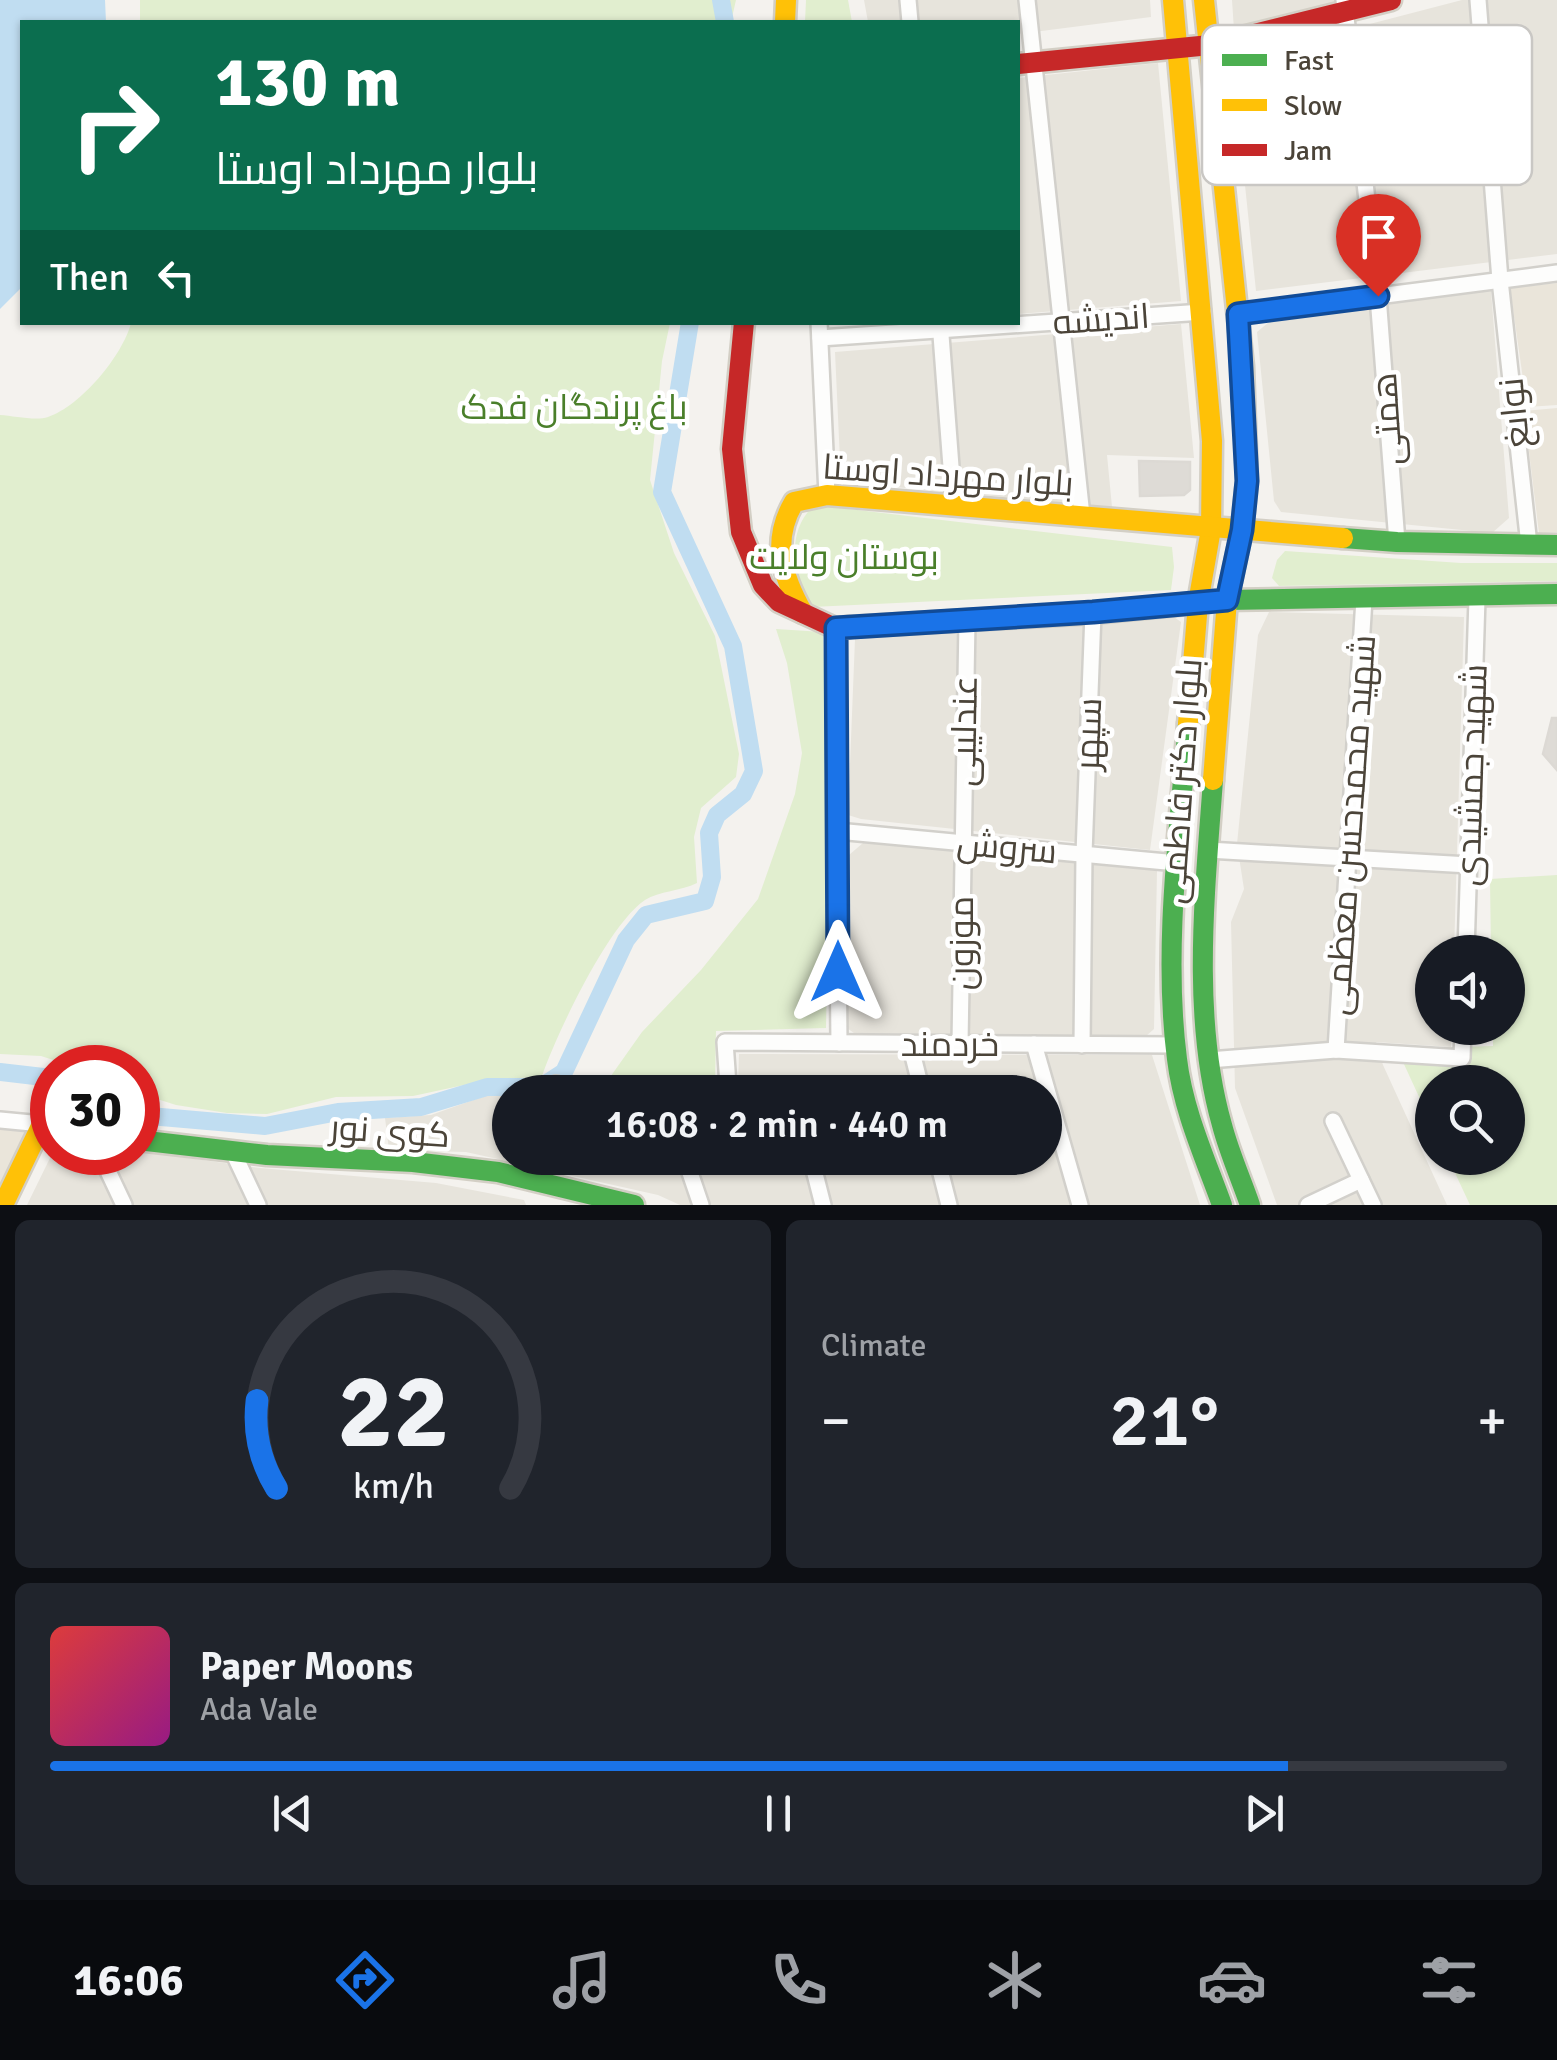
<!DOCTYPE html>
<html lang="en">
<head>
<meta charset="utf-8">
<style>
  body { margin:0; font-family:Signika,Cairo,sans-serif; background:#20242c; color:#f1f3f6; height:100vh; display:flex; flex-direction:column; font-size:38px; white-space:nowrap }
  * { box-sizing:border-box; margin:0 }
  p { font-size:32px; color:#9ea1a6 }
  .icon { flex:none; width:55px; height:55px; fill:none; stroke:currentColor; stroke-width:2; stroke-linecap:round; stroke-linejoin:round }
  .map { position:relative; height:1205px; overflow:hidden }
  .panel { display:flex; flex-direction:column; gap:15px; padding:15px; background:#0d0f14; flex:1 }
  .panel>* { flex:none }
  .guide { position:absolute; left:20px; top:20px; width:1000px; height:305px; border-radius:0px; box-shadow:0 2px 8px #0004; background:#0b6e4f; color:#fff; overflow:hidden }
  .fabs { position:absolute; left:1415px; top:935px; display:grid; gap:20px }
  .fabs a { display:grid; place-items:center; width:110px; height:110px; border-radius:50%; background:#171b24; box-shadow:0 2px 8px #0004; font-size:50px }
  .speed { position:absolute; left:30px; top:1045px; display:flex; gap:20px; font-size:50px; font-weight:700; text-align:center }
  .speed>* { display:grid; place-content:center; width:130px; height:130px; border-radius:50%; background:#171b24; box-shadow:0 2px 8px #0004; line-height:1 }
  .speed .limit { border:15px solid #d22; background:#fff; color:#111 }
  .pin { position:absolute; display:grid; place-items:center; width:85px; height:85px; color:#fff; margin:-102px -42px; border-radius:50% 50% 50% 0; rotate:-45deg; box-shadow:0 0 10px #0007 }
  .pin .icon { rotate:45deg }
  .me { position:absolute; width:110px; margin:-55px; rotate:0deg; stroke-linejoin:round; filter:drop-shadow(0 0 8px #0008) }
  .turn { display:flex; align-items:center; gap:35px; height:210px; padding:0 30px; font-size:45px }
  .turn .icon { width:130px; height:130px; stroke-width:2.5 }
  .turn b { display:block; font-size:70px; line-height:85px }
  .then { display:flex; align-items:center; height:95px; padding:0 30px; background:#0003; gap:20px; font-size:38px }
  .big { font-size:75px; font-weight:600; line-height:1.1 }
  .panel .tile { flex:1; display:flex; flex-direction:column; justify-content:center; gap:15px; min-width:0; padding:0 35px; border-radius:15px; background:#20242c }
  .panel .dial { align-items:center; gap:0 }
  .dial svg { height:260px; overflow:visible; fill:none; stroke:#363941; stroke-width:7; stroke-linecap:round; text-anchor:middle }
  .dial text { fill:#f1f3f6; stroke:none }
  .song { display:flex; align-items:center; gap:30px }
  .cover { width:120px; height:120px; border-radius:15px; background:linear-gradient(135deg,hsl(0 70% 55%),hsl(310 70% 35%)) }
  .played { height:10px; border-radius:5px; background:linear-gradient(90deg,#1a73e8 85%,#363941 85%) }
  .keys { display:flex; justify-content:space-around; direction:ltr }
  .heat { display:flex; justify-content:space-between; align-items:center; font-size:55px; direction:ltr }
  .panel .tiles { flex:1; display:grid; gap:15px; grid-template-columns:1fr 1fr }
  .tile:last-child { grid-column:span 2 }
  .trip { position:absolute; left:492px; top:1075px; width:570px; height:100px; border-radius:50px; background:#171b24; box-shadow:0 2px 8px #0004; font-weight:600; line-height:100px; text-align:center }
  .dock { display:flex; height:160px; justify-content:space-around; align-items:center; background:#090b0e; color:#9ea1a6 }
  .dock .icon { width:70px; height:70px }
  .dock .selected { color:#1a73e8 }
  .dock b { font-size:45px; color:#f1f3f6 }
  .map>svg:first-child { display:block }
  .residential { fill:#e7e4dc }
  .education { fill:#eae5da }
  .green { fill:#e1eecf }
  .water { fill:#c0ddf1 }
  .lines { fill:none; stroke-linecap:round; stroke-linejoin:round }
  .canal { stroke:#c0ddf1; stroke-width:18 }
  .building { fill:#dedbd6; stroke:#dcd9d4; stroke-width:2.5 }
  .street-casing { stroke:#d2d0cb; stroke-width:20 }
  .fast-casing { stroke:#d3cfc5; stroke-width:25 }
  .slow-casing { stroke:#d3cfc5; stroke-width:25 }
  .jam-casing { stroke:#d3cfc5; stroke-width:25 }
  .street { stroke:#fdfdfc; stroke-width:15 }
  .fast { stroke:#4caf50; stroke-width:20 }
  .slow { stroke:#ffc107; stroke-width:20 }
  .jam { stroke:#c62828; stroke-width:20 }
  .route-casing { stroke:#114b97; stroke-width:25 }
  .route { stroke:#1a73e8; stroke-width:18 }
  .labels { text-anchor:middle; stroke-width:9; stroke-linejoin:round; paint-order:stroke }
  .street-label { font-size:35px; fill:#4b4439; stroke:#fff }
  .park-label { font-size:35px; fill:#4a7f2a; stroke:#fff }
  .key { fill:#fff; stroke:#c9c7c4; stroke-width:2.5 }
  .key-label { font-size:28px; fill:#4b4439 }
</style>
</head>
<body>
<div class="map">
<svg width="1557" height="1205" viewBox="0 0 1557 1205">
  <rect width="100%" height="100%" fill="#f4f2ee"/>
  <g class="residential">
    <path d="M 864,0 L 1150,0 L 1151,17 L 1018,34 L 1018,22 L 868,22 Z"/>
    <path d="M 1232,0 L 1356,0 L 1234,30 Z"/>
    <path d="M 1462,0 L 1557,0 L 1557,254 L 1256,291 L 1232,60 Z"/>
    <path d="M 1158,63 L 1181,301 L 1018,314 L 1018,78 Z"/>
    <path d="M 1491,291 L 1509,518 L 1492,533 L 1281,512 L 1274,501 L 1257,332 L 1275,317 Z"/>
    <path d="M 1181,324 L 1194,458 L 1107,455 L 1112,507 L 841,482 L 835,352 Z"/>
    <path d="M 1269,612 L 1464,617 L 1454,952 L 1432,952 L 1432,1028 L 1452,1028 L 1451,1047 L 1376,1042 L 1383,1065 L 1447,1205 L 1277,1205 L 1235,1088 L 1231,922 L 1244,889 L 1237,844 L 1258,635 Z"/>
    <path d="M 1174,617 L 1181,622 L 1150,850 L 861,819 L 848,815 L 855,639 Z"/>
    <path d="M 863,843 L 1149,867 L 1157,871 L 1154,1029 L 1146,1036 L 854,1033 L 844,1026 L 849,855 Z"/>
    <path d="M 739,1054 L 1152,1055 L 1200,1205 L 680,1205 L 658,1195 L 466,1152 L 389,1150 L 385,1118 L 431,1115 L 493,1093 L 510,1094 L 510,1158 L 1045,1158 L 1045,1092 L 732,1092 L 738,1086 Z"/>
    <path d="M 52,1146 L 52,1152 L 138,1151 L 260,1168 L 436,1183 L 524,1200 L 526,1205 L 27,1205 L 50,1158 Z"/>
  </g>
  <g class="education">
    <path d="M 1557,283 L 1557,405 L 1527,407 L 1510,288 Z"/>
    <path d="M 1557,408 L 1557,532 L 1539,533 L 1524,411 Z"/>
    <path d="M 0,1122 L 26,1126 L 17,1157 L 0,1188 Z"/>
  </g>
  <g class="green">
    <path d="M 140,0 L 736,0 L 731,22 L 140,22 Z"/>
    <path d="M 806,0 L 848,0 L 852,22 L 805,22 Z"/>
    <path d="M 131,323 L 670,323 L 662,361 L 650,480 L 674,553 L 715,636 L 739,754 L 736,777 L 701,808 L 694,837 L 697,883 C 681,891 659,891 645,900 C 608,925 557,1033 542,1076 L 478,1082 L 413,1096 L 336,1097 L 267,1114 L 227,1113 L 176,1105 L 138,1093 L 138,1068 L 75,1067 L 41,1056 L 0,1054 L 0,415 C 14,416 36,421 48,417 C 81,406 123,355 131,323 Z"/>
    <path d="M 815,505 L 1172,547 L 1174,567 L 1171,590 L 812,607 C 792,579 785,529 815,505 Z"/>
    <path d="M 1285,551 L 1461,563 L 1557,563 L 1557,581 L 1279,586 L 1272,578 L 1277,560 Z"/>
    <path d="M 776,629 L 823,632 L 829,836 L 826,1028 L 716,1031 L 715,1086 L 660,1085 L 660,1092 L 607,1092 L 601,1090 L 642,1032 L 701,970 L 758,899 L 795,794 L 802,753 L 787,663 Z"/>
    <path d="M 1557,875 L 1557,1205 L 1470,1205 L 1448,1158 L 1508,1158 L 1508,1082 L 1432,1082 L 1432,1125 L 1397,1049 L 1493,1046 L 1493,1028 L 1508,1028 L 1508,952 L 1491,952 L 1490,879 Z"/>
  </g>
  <path class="water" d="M 0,0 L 105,0 L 106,22 L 22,22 L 22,287 L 0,309 Z"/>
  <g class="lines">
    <g class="canal">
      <path d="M 721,0 L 725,22"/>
      <path d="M 0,1072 L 52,1078"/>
      <path d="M 138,1115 L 265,1126 L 338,1112 L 421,1107 L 487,1087 L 541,1087 L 564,1072 L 626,940 L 646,915 L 705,901 L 712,877 L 709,833 L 717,815 L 743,794 L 754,771 L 733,646 L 662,492 L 690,322"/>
    </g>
  </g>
  <g class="building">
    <path d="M 1139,461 L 1190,462 L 1190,490 L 1184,495 L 1140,496 Z"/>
    <path d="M 1552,718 L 1557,718 L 1557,770 L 1543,754 Z"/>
  </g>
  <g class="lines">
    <defs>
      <g id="street">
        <path d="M 908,0 L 910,22"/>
        <path d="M 1027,0 L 1082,516"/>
        <path d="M 1344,0 L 1378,296 L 1397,542"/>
        <path d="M 1478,0 L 1500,280 L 1529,545"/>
        <path d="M 1238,314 L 1557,273"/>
        <path d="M 819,322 L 827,495"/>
        <path d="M 940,322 L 954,506"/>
        <path d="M 820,338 L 1203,312"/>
        <path d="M 835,628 L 839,1043"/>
        <path d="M 837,831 L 1177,863"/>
        <path d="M 1208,850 L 1469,865"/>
        <path d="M 1466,952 L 1477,598"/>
        <path d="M 910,1044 L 922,1092"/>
        <path d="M 960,1044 L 967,620"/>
        <path d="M 1034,1044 L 1080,1205"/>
        <path d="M 1082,1045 L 1084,854 L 1093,613"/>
        <path d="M 1336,1050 L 1364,599"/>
        <path d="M 1209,1060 L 1336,1050 L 1462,1058 L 1463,1028"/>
        <path d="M 556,1084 L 579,1092"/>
        <path d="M 728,1085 L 725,1042 L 1175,1045"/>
        <path d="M 792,1085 L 794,1092"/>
        <path d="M 0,1120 L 42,1124"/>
        <path d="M 1333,1121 L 1373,1205"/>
        <path d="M 99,1152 L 124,1205"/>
        <path d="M 233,1152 L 258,1205"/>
        <path d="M 685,1158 L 701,1205"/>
        <path d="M 811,1158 L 823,1205"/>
        <path d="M 937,1158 L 949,1205"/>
        <path d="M 1308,1205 L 1361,1180"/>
      </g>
      <g id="fast">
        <path d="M 1343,538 L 1397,542 L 1557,545"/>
        <path d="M 849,627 L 1093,613 L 1227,600 L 1557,594"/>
        <path d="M 1188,724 C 1179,833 1163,951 1177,1059 C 1183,1110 1205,1158 1222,1205"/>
        <path d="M 1213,780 C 1205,891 1191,1017 1222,1125 C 1229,1152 1241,1179 1250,1205"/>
        <path d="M 138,1140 L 267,1155 L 413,1162 L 498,1172 L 634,1205"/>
      </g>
      <g id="slow">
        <path d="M 1173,0 L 1212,441 L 1211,529 L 1198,603 L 1188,724"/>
        <path d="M 1204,0 L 1243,366 L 1247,481 L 1242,530 L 1227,600 L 1213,780"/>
        <path d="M 785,22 L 786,0"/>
        <path d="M 803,613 C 782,576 771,541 794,502 L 827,495 L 1343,538"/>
        <path d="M 3,1205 L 42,1124 L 52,1125"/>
      </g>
      <g id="jam">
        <path d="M 1018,64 L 1210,45 L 1391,0"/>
        <path d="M 744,322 L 732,449 L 741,532 L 763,585 L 779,602 L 835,628 L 849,627"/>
      </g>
    </defs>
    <use href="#street" class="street-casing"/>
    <use href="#fast" class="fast-casing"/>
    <use href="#slow" class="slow-casing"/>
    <use href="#jam" class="jam-casing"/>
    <use href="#street" class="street"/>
    <use href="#fast" class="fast"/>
    <use href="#slow" class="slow"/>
    <use href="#jam" class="jam"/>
  </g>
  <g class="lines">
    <defs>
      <path id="route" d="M 838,972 L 836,628 L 1093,612 L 1227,600 L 1242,530 L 1247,481 L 1238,314 L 1378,296"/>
    </defs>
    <use href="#route" class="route-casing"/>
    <use href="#route" class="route"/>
  </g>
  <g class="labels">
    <g class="street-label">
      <text transform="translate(1101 319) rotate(-4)" y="12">اندیشه</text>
      <text transform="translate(1514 413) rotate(-96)" y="12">نوابغ</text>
      <text transform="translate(1387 419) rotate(-94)" y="12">همتی</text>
      <text transform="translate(948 475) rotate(4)" y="12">بلوار مهرداد اوستا</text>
      <text transform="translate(964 731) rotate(-89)" y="12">عندلیبی</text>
      <text transform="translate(1088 734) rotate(-88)" y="12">سپهر</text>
      <text transform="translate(1471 775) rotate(-88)" y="12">شهید جمشیدی</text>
      <text transform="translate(1181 781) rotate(-86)" y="12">بلوار دکتر فاطمی</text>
      <text transform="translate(1350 825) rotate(-86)" y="12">شهید محمدحسن معظمی</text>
      <text transform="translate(1007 847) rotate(5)" y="12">سروش</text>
      <text transform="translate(961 943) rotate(-90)" y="12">موزون</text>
      <text x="950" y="1056">خردمند</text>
      <text transform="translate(390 1131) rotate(4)" y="12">کوی نور</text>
    </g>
    <g class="park-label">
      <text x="574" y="419">باغ پرندگان فدک</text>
      <text x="844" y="569">بوستان ولایت</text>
    </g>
  </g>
  <rect x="1202" y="25" width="330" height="160" rx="15" class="key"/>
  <rect x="1222" y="54" width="45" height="12" fill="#4caf50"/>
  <rect x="1222" y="99" width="45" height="12" fill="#ffc107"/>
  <rect x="1222" y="144" width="45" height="12" fill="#c62828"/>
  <g class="key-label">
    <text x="1284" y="70">Fast</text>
    <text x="1284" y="115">Slow</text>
    <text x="1284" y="160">Jam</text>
  </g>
</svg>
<div class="fabs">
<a><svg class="icon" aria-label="sound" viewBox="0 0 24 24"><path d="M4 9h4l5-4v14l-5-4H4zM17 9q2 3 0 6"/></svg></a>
<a><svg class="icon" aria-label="search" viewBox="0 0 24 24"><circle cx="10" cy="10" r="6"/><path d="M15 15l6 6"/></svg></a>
</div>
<div class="speed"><div class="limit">30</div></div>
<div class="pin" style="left:1378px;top:296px;background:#d93025"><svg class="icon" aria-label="arrive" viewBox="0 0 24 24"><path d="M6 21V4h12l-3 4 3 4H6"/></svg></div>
<svg class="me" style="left:838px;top:972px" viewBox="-20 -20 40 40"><path d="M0-17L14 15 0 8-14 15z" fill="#1a73e8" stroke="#fff" stroke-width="4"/></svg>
<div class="trip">16:08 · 2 min · 440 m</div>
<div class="guide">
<div class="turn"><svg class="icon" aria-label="right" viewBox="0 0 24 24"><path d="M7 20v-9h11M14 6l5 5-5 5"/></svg><div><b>130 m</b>بلوار مهرداد اوستا</div></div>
<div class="then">Then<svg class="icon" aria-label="left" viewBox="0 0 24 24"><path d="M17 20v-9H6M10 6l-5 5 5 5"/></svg></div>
</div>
</div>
<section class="panel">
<div class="tiles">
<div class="tile dial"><svg viewBox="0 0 100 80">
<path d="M14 69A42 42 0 1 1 86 69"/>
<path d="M14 69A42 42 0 0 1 8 42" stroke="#1a73e8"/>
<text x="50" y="56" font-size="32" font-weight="700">22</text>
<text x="50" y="72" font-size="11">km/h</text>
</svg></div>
<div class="tile"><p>Climate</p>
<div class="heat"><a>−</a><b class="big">21°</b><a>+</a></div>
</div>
<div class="tile">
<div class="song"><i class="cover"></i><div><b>Paper Moons</b><p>Ada Vale</p></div></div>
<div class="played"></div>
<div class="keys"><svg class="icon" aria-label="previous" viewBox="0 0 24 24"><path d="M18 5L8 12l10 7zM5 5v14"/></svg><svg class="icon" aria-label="pause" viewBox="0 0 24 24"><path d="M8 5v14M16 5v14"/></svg><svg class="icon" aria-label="next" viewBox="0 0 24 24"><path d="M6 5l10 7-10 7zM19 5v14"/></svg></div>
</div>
</div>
</section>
<nav class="dock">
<b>16:06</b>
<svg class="icon selected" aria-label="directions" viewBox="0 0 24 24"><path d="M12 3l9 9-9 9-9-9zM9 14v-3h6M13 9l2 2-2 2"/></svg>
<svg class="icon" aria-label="music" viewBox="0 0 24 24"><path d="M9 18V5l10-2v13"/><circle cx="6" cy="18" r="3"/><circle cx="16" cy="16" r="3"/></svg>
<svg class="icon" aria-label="phone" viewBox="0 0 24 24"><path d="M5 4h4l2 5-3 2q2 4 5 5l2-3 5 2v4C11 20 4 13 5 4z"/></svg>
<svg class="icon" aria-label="climate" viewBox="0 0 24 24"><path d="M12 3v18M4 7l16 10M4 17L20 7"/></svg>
<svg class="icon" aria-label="car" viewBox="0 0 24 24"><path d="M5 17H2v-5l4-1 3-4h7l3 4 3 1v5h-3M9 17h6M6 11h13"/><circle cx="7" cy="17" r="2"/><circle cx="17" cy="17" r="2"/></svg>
<svg class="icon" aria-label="filters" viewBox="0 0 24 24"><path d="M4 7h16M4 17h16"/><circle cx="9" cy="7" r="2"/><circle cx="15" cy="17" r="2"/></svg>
</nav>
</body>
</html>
